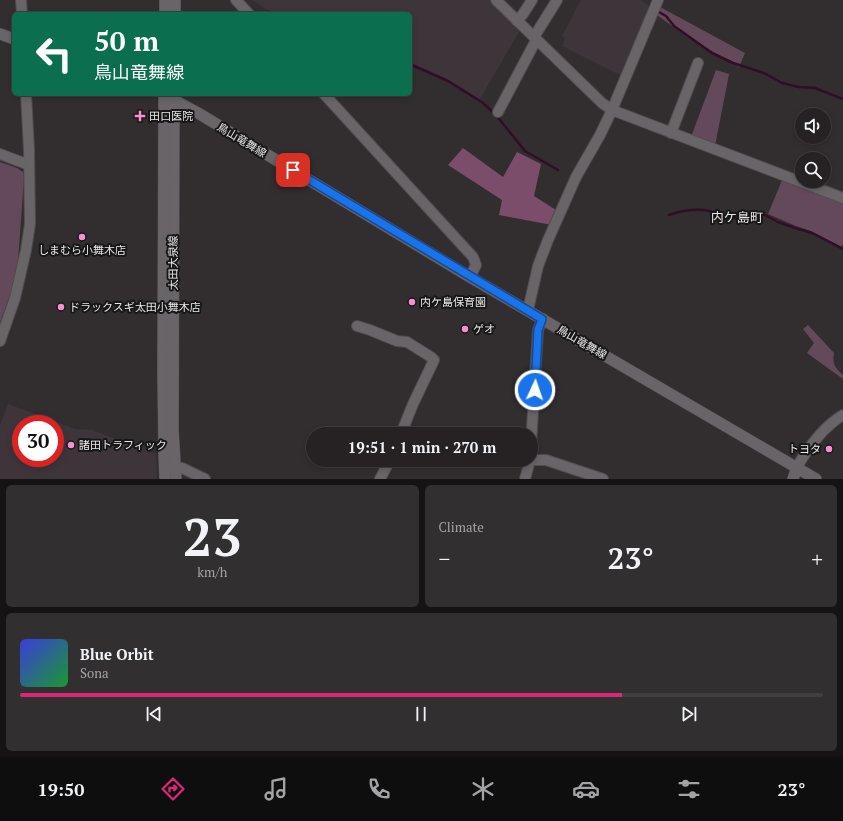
<!DOCTYPE html>
<html lang="en">
<head>
<meta charset="utf-8">
<style>
  body { margin:0; font-family:"PT Serif","Noto Sans JP",serif; background:#322f31; color:#f1f3f6; height:100vh; display:flex; flex-direction:column; font-size:15px; white-space:nowrap }
  * { box-sizing:border-box; margin:0 }
  p { font-size:13px; color:#a4a4a6 }
  .icon { flex:none; width:22px; height:22px; fill:none; stroke:currentColor; stroke-width:2; stroke-linecap:round; stroke-linejoin:round }
  .map { position:relative; height:479px; overflow:hidden }
  .panel { display:flex; flex-direction:column; gap:6px; padding:6px; background:#151314; flex:1 }
  .panel>* { flex:none }
  .top-card { position:absolute; left:12px; top:12px; width:400px; height:84px; border-radius:6px; box-shadow:0 2px 6px #0003,0 0 0 1px #423f41; background:#0b6e4f; color:#fff; overflow:hidden }
  .tools { position:absolute; left:795px; top:108px; display:grid; gap:8px }
  .tools a { display:grid; place-items:center; width:36px; height:36px; border-radius:50%; background:#262224; box-shadow:0 2px 6px #0003,0 0 0 1px #423f41; font-size:20px }
  .speed { position:absolute; left:12px; top:415px; display:flex; gap:8px; font-size:20px; font-weight:700; text-align:center }
  .speed>* { display:grid; place-content:center; width:52px; height:52px; border-radius:50%; background:#262224; box-shadow:0 2px 6px #0003,0 0 0 1px #423f41; line-height:1 }
  .speed .limit { border:6px solid #d22; background:#fff; color:#111 }
  .pin { position:absolute; display:grid; place-items:center; width:34px; height:34px; color:#fff; margin:-17px; border-radius:8px; box-shadow:0 2px 6px #0006 }
  .me { position:absolute; width:44px; margin:-22px; rotate:3deg; stroke-linejoin:round; filter:drop-shadow(0 0 3px #0008) }
  .turn { display:flex; align-items:center; gap:14px; height:84px; padding:0 16px; font-size:18px }
  .turn .icon { width:52px; height:52px; stroke-width:2.5 }
  .turn b { display:block; font-size:28px; line-height:34px }
  .big { font-size:30px; font-weight:700; line-height:1.1 }
  .panel .card { flex:1; display:flex; flex-direction:column; justify-content:center; gap:6px; min-width:0; padding:0 14px; border-radius:6px; background:#322f31 }
  .panel .dial { align-items:center; gap:0 }
  .dial b { font-size:52px; line-height:1 }
  .song { display:flex; align-items:center; gap:12px }
  .cover { width:48px; height:48px; border-radius:6px; background:linear-gradient(135deg,hsl(240 70% 55%),hsl(130 70% 35%)) }
  .played { height:4px; border-radius:2px; background:linear-gradient(90deg,#db2777 75%,#423f41 75%) }
  .keys { display:flex; justify-content:space-around; direction:ltr }
  .heat { display:flex; justify-content:space-between; align-items:center; font-size:22px; direction:ltr }
  .panel .tiles { flex:1; display:grid; gap:6px; grid-template-columns:1fr 1fr }
  .card:last-child { grid-column:span 2 }
  .trip { position:absolute; left:306px; top:427px; width:232px; height:40px; border-radius:20px; background:#262224; box-shadow:0 2px 6px #0003,0 0 0 1px #423f41; font-weight:700; line-height:40px; text-align:center }
  .dock { display:flex; height:64px; justify-content:space-around; align-items:center; background:#0f0e0e; color:#a4a4a6 }
  .dock .icon { width:28px; height:28px }
  .dock .current { color:#db2777 }
  .dock b { font-size:18px; color:#f1f3f6 }
  .map>svg:first-child { display:block }
  .built { fill:#3e353b; fill-rule:evenodd }
  .green { fill:#64495a }
  .forest { fill:#7b4d6b }
  .lines { fill:none; stroke-linecap:round; stroke-linejoin:round }
  .stream { stroke:#330c28; stroke-width:2.5 }
  .minor-casing { stroke:#504c4e; stroke-width:12 }
  .tertiary-casing { stroke:#504c4e; stroke-width:12 }
  .secondary-casing { stroke:#504c4e; stroke-width:12 }
  .minor { stroke:#686467; stroke-width:10 }
  .tertiary { stroke:#686467; stroke-width:11 }
  .secondary { stroke:#686467; stroke-width:11 }
  .route-casing { stroke:#114b97; stroke-width:10 }
  .route { stroke:#1a73e8; stroke-width:7 }
  .poi-dot { fill:#f591d2; stroke:#181718; stroke-width:1.5 }
  .labels { text-anchor:middle; stroke-width:4; stroke-linejoin:round; paint-order:stroke }
  .poi-label { font-size:11px; fill:#eae7e8; stroke:#181718; text-anchor:start }
  .street-label { font-size:11px; fill:#eae7e8; stroke:#181718 }
  .quarter-label { font-size:13px; fill:#eae7e8; stroke:#181718 }
</style>
</head>
<body>
<div class="map">
<svg width="843" height="479" viewBox="0 0 843 479">
  <rect width="100%" height="100%" fill="#322e30"/>
  <g class="built">
    <path d="M 252,0 L 490,0 L 520,30 L 480,99 L 451,81 L 410,63 L 410,14 L 278,14 L 266,9 Z"/>
    <path d="M 581,0 L 641,0 L 648,5 L 649,10 L 620,75 L 562,46 L 565,38 L 562,36 Z"/>
    <path d="M 8,404 L 75,429 L 92,430 L 156,454 L 157,479 L 0,479 L 0,425 ZM 21,424 L 55,424 L 55,458 L 21,458 Z"/>
  </g>
  <g class="green">
    <path d="M 660,7 L 745,53 L 739,67 L 686,36 L 657,15 Z"/>
    <path d="M 716,70 L 729,74 L 715,146 L 691,137 Z"/>
    <path d="M 0,162 L 17,168 L 23,172 L 24,178 L 18,261 L 12,289 L 0,323 Z"/>
    <path d="M 783,178 L 843,202 L 843,244 L 841,247 L 811,231 L 796,226 L 768,214 Z"/>
    <path d="M 808,325 L 834,353 C 832,364 835,368 843,375 L 843,379 L 807,353 L 814,343 L 803,329 Z"/>
  </g>
  <path class="forest" d="M 463,148 L 503,177 L 517,152 L 541,164 L 534,196 L 559,212 L 552,225 L 499,215 L 502,200 L 448,165 Z"/>
  <g class="lines">
    <g class="stream">
      <path d="M 659,12 L 666,16 L 674,26 L 712,53 L 733,63 L 764,73 L 782,83 L 799,87 L 815,88 L 843,99"/>
      <path d="M 410,64 L 448,81 L 483,103 L 496,115 L 525,151 L 558,170"/>
      <path d="M 669,215 C 680,211 692,209 704,210 C 721,212 738,227 753,211 L 763,214 L 778,222 L 795,228 L 812,233 L 843,249"/>
    </g>
    <defs>
      <g id="minor">
        <path d="M 21,0 L 22,14"/>
        <path d="M 236,0 L 249,14"/>
        <path d="M 496,0 L 602,103 L 612,110 L 843,198"/>
        <path d="M 517,21 L 523,14 L 532,0"/>
        <path d="M 534,37 L 557,0"/>
        <path d="M 324,94 L 473,257 L 476,265 L 470,277"/>
        <path d="M 498,112 L 534,44 L 537,41"/>
        <path d="M 671,133 L 698,63"/>
        <path d="M 0,154 L 29,165"/>
        <path d="M 528,310 L 538,266 L 548,240 L 576,177 L 600,135 L 612,110 L 658,0"/>
        <path d="M 357,326 L 370,330 L 397,341 L 407,342 L 431,357 L 434,360 L 413,404 L 401,434"/>
        <path d="M 0,341 L 15,298 L 26,250 L 30,224 L 29,150 L 26,94"/>
        <path d="M 531,444 L 538,330 L 543,319"/>
        <path d="M 530,460 L 546,460 L 603,479"/>
        <path d="M 797,467 C 808,448 823,427 843,415"/>
        <path d="M 167,468 L 182,468 L 205,479"/>
        <path d="M 380,479 L 390,460"/>
        <path d="M 525,479 L 530,460"/>
      </g>
      <path id="tertiary" d="M 793,479 L 797,467"/>
      <g id="secondary">
        <path d="M 165,14 L 165,0"/>
        <path d="M 175,14 L 175,0"/>
        <path d="M 0,34 L 14,39"/>
        <path d="M 163,94 L 198,113 L 470,277 L 816,479"/>
        <path d="M 164,94 L 163,373 L 164,453 L 165,479"/>
        <path d="M 174,95 L 173,430 L 176,479"/>
      </g>
    </defs>
    <use href="#minor" class="minor-casing"/>
    <use href="#tertiary" class="tertiary-casing"/>
    <use href="#secondary" class="secondary-casing"/>
    <use href="#minor" class="minor"/>
    <use href="#tertiary" class="tertiary"/>
    <use href="#secondary" class="secondary"/>
  </g>
  <g class="lines">
    <defs>
      <path id="route" d="M 293,170 L 542,319 L 538,330 L 535,390"/>
    </defs>
    <use href="#route" class="route-casing"/>
    <use href="#route" class="route"/>
  </g>
  <g class="poi-dot">
    <path d="M138 110h4v4h4v4h-4v4h-4v-4h-4v-4h4z"/>
    <circle cx="82" cy="237" r="4"/>
    <circle cx="412" cy="302" r="4"/>
    <circle cx="61" cy="307" r="4"/>
    <circle cx="465" cy="329" r="4"/>
    <circle cx="71" cy="445" r="4"/>
    <circle cx="829" cy="449" r="4"/>
  </g>
  <g class="labels">
    <g class="poi-label">
      <text x="149" y="120">田口医院</text>
      <text x="82" y="254" text-anchor="middle">しまむら小舞木店</text>
      <text x="420" y="306">内ケ島保育園</text>
      <text x="69" y="311">ドラックスギ太田小舞木店</text>
      <text x="473" y="333">ゲオ</text>
      <text x="79" y="449">諸田トラフィック</text>
      <text x="821" y="453" text-anchor="end">トヨタ</text>
    </g>
    <g class="street-label">
      <text transform="translate(242 140) rotate(31)" y="4">鳥山竜舞線</text>
      <text transform="translate(173 263) rotate(-90)" y="4">太田大泉線</text>
      <text transform="translate(582 342) rotate(30)" y="4">鳥山竜舞線</text>
    </g>
    <g class="quarter-label">
      <text x="737" y="222">内ケ島町</text>
    </g>
  </g>
</svg>
<div class="tools">
<a><svg class="icon" aria-label="sound" viewBox="0 0 24 24"><path d="M4 9h4l5-4v14l-5-4H4zM17 9q2 3 0 6"/></svg></a>
<a><svg class="icon" aria-label="search" viewBox="0 0 24 24"><circle cx="10" cy="10" r="6"/><path d="M15 15l6 6"/></svg></a>
</div>
<div class="speed"><div class="limit">30</div></div>
<div class="pin" style="left:293px;top:170px;background:#d93025"><svg class="icon" aria-label="arrive" viewBox="0 0 24 24"><path d="M6 21V4h12l-3 4 3 4H6"/></svg></div>
<svg class="me" style="left:535px;top:390px" viewBox="-20 -20 40 40"><circle r="17" fill="#1a73e8" stroke="#fff" stroke-width="3"/><path d="M0-11L8 9 0 5-8 9z" fill="#fff"/></svg>
<div class="trip">19:51 · 1 min · 270 m</div>
<div class="top-card">
<div class="turn"><svg class="icon" aria-label="left" viewBox="0 0 24 24"><path d="M17 20v-9H6M10 6l-5 5 5 5"/></svg><div><b>50 m</b>鳥山竜舞線</div></div>
</div>
</div>
<section class="panel">
<div class="tiles">
<div class="card dial"><b>23</b><p>km/h</p></div>
<div class="card"><p>Climate</p>
<div class="heat"><a>−</a><b class="big">23°</b><a>+</a></div>
</div>
<div class="card">
<div class="song"><i class="cover"></i><div><b>Blue Orbit</b><p>Sona</p></div></div>
<div class="played"></div>
<div class="keys"><svg class="icon" aria-label="previous" viewBox="0 0 24 24"><path d="M18 5L8 12l10 7zM5 5v14"/></svg><svg class="icon" aria-label="pause" viewBox="0 0 24 24"><path d="M8 5v14M16 5v14"/></svg><svg class="icon" aria-label="next" viewBox="0 0 24 24"><path d="M6 5l10 7-10 7zM19 5v14"/></svg></div>
</div>
</div>
</section>
<nav class="dock">
<b>19:50</b>
<svg class="icon current" aria-label="directions" viewBox="0 0 24 24"><path d="M12 3l9 9-9 9-9-9zM9 14v-3h6M13 9l2 2-2 2"/></svg>
<svg class="icon" aria-label="music" viewBox="0 0 24 24"><path d="M9 18V5l10-2v13"/><circle cx="6" cy="18" r="3"/><circle cx="16" cy="16" r="3"/></svg>
<svg class="icon" aria-label="phone" viewBox="0 0 24 24"><path d="M5 4h4l2 5-3 2q2 4 5 5l2-3 5 2v4C11 20 4 13 5 4z"/></svg>
<svg class="icon" aria-label="climate" viewBox="0 0 24 24"><path d="M12 3v18M4 7l16 10M4 17L20 7"/></svg>
<svg class="icon" aria-label="car" viewBox="0 0 24 24"><path d="M5 17H2v-5l4-1 3-4h7l3 4 3 1v5h-3M9 17h6M6 11h13"/><circle cx="7" cy="17" r="2"/><circle cx="17" cy="17" r="2"/></svg>
<svg class="icon" aria-label="filters" viewBox="0 0 24 24"><path d="M4 7h16M4 17h16"/><circle cx="9" cy="7" r="2"/><circle cx="15" cy="17" r="2"/></svg>
<b>23°</b>
</nav>
</body>
</html>
